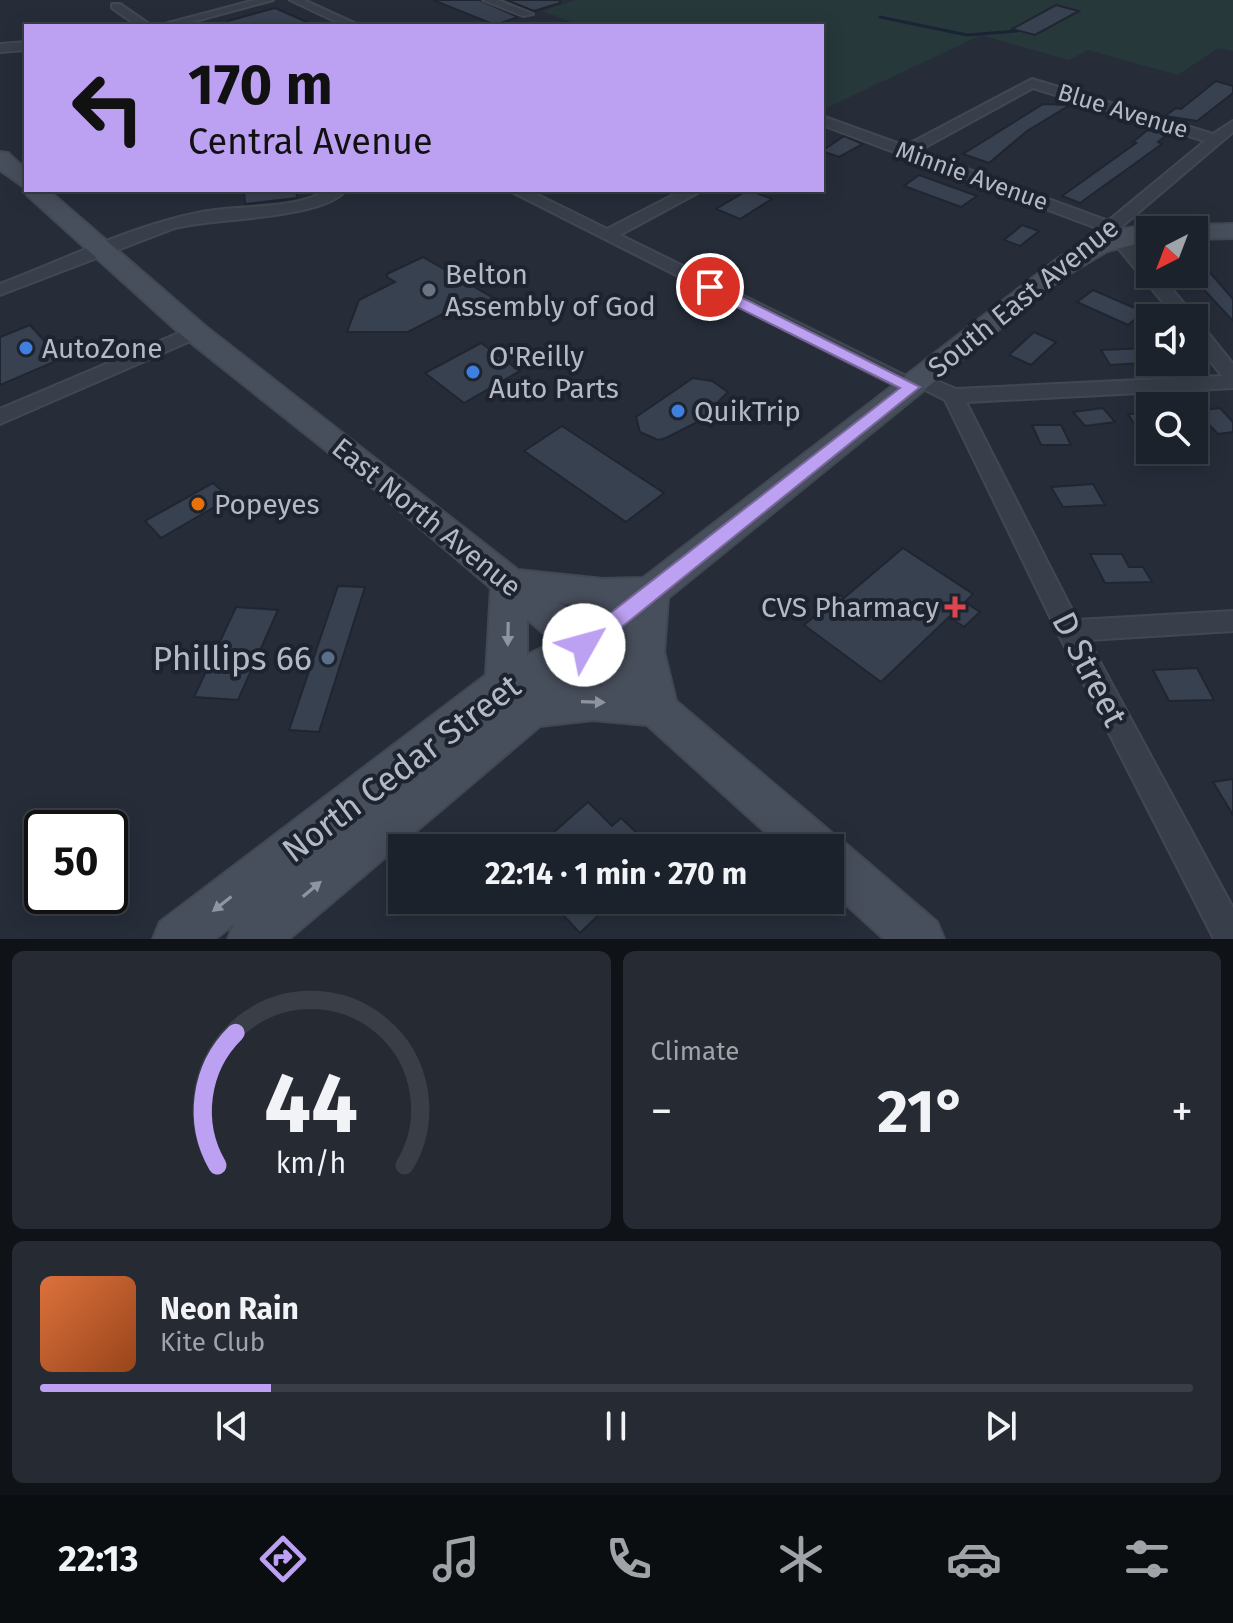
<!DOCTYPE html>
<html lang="en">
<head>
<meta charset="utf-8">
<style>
  body { margin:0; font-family:"Fira Sans",sans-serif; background:#252a33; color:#f1f3f6; height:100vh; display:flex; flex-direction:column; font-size:30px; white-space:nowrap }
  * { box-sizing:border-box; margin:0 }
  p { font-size:26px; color:#a0a4a9 }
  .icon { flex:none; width:44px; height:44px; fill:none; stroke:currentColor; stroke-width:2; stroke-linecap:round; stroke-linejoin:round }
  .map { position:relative; height:939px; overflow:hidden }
  .panel { display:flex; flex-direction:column; gap:12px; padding:12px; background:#0f1318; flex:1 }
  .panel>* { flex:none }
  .hud { position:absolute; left:24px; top:24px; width:800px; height:168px; border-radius:0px; box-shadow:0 4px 20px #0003,0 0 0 2px #3a3f47; background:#bca0f2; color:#111; overflow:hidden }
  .needle { width:52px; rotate:222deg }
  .fabs { position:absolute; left:1136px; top:216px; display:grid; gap:16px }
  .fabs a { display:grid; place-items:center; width:72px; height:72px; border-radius:0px; background:#1c222b; box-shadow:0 4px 20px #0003,0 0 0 2px #3a3f47; font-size:40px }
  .speed { position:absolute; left:24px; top:810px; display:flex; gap:16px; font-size:40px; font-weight:700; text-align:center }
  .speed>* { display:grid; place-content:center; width:104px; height:104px; border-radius:50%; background:#1c222b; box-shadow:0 4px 20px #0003,0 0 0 2px #3a3f47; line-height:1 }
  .speed .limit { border:4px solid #111; border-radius:12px; background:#fff; color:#111 }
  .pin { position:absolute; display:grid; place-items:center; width:68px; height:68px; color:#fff; margin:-34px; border:4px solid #fff; border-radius:50%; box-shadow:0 2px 8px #0007 }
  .me { position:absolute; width:88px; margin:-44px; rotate:52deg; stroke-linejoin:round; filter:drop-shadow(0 0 6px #0008) }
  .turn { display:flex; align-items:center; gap:28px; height:168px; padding:0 32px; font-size:36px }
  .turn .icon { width:104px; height:104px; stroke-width:2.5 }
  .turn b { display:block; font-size:56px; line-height:68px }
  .big { font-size:60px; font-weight:700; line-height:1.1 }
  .panel .tile { flex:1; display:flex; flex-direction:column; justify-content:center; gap:12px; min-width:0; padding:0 28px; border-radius:12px; background:#252a33 }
  .panel .dial { align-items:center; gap:0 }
  .dial svg { height:208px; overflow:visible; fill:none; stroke:#3a3f47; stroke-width:7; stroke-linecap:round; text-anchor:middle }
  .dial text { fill:#f1f3f6; stroke:none }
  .song { display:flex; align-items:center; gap:24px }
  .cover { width:96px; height:96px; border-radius:12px; background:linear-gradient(135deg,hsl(20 70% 55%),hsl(20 70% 35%)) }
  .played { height:8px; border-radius:4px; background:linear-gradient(90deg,#bca0f2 20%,#3a3f47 20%) }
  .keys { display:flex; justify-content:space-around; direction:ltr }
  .heat { display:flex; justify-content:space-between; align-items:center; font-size:44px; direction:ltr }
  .panel .tiles { flex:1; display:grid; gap:12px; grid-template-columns:1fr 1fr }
  .tile:last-child { grid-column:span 2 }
  .trip { position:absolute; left:388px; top:834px; width:456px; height:80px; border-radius:0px; background:#1c222b; box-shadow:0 4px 20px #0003,0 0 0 2px #3a3f47; font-weight:700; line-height:80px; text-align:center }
  .tab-bar { display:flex; height:128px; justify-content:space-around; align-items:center; background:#0b0e11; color:#a0a4a9 }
  .tab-bar .icon { width:56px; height:56px }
  .tab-bar .active { color:#bca0f2 }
  .tab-bar b { font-size:36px; color:#f1f3f6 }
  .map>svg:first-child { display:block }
  .green { fill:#27383a }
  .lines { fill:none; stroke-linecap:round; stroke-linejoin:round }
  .stream { stroke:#1a2436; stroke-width:3 }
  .building { fill:#384150; stroke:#202631; stroke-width:2 }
  .street-casing { stroke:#424853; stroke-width:4 }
  .secondary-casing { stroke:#424853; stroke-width:4 }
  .street { fill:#393f4a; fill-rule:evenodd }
  .secondary { fill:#484f5c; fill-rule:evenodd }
  .oneway { fill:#8e95a0 }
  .route { fill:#bca0f2; stroke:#7a689d; stroke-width:2 }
  .worship-dot { fill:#6b7280; stroke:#1e242f; stroke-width:3 }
  .shop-dot { fill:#3f7fe0; stroke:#1e242f; stroke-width:3 }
  .food-dot { fill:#e8710a; stroke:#1e242f; stroke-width:3 }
  .health-dot { fill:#e0444e; stroke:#1e242f; stroke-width:3 }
  .service-dot { fill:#5c6f8a; stroke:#1e242f; stroke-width:3 }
  .labels { text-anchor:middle; stroke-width:8; stroke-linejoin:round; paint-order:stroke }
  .far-street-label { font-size:24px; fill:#b4bac5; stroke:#1e242f }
  .poi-label { font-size:28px; fill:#b4bac5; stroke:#1e242f; text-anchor:start }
  .street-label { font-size:28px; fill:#b4bac5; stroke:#1e242f }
  .near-poi-label { font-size:34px; fill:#b4bac5; stroke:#1e242f; text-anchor:end }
  .near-street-label { font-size:34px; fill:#b4bac5; stroke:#1e242f }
</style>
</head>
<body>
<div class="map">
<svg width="1233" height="939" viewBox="0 0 1233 939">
  <rect width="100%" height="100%" fill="#262d39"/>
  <path class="green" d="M 576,0 L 1233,0 L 1233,51 L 1218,48 L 1178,75 L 1088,50 L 1069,60 L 981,35 L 822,110 L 822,26 L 582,26 L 542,11 Z"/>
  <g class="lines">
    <path class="stream" d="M 880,17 L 967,35 L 1017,31"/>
  </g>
  <g class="building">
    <path d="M 433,0 L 480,0 L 518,17 L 495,25 Z"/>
    <path d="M 506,0 L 560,0 L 560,3 L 534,11 Z"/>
    <path d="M 1056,5 L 1079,11 L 1035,35 L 1012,29 Z"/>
    <path d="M 275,8 L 316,26 L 229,26 L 228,21 Z"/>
    <path d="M 1216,81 L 1233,86 L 1233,93 L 1197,121 L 1165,116 L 1176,108 L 1181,109 Z"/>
    <path d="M 1043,104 L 1070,105 L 1027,131 L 989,163 L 963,154 Z"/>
    <path d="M 1151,127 L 1169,133 L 1158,142 L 1162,144 L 1080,203 L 1062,196 L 1136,143 L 1133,142 Z"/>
    <path d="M 844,136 L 863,144 L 839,157 L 822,151 Z"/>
    <path d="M 919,175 L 977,196 L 961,207 L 904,186 Z"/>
    <path d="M 244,190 L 296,190 L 297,198 L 245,204 Z"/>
    <path d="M 748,190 L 772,199 L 740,219 L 716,209 Z"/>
    <path d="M 1022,225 L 1039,231 L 1020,246 L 1004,240 Z"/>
    <path d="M 423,257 L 495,299 L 468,313 L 456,307 L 408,332 L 347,332 L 359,300 L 395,282 L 387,277 L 387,274 Z"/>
    <path d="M 1194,268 L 1206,268 L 1233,299 L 1233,321 L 1194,279 Z"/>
    <path d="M 1093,290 L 1144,312 L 1128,325 L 1077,302 Z"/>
    <path d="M 30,325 L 61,359 L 0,385 L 0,337 Z"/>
    <path d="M 1034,332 L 1056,342 L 1031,365 L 1009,355 Z"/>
    <path d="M 481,343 L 520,371 L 464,403 L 425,373 Z"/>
    <path d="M 1150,348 L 1150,363 L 1126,364 L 1110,365 L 1101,350 Z"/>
    <path d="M 693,378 L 712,381 L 728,392 L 713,407 L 711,415 L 666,438 L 658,440 L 640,432 L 636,417 Z"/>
    <path d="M 1103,408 L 1115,422 L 1085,426 L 1073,412 Z"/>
    <path d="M 1220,408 L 1233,422 L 1233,432 L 1218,434 L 1196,411 Z"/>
    <path d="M 1128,414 L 1150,414 L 1150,449 Z"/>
    <path d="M 1032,425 L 1061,425 L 1071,445 L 1041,445 Z"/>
    <path d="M 562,426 L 664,493 L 626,522 L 524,451 Z"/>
    <path d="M 213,483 L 230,498 L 161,538 L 145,521 Z"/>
    <path d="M 1093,484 L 1105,505 L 1063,507 L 1051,487 Z"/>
    <path d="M 903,548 L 973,594 L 965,602 L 980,612 L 964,627 L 949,617 L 881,682 L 804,625 L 840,595 L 844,598 Z"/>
    <path d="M 1090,554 L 1122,554 L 1129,567 L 1143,567 L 1152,582 L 1105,583 Z"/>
    <path d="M 338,586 L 365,587 L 319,732 L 289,730 Z"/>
    <path d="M 236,607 L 278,610 L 238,700 L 194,697 Z"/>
    <path d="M 1197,668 L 1214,700 L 1169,701 L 1153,670 Z"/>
    <path d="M 1233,779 L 1233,815 L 1213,782 Z"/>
    <path d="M 588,802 L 612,826 L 621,818 L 653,848 L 536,848 Z"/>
    <path d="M 549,900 L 614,900 L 580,933 Z"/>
  </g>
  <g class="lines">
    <defs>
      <g id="street">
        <path d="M 255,0 L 273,0 L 177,26 L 157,26 Z"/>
        <path d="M 290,0 L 304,0 L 361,26 L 345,26 Z"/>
        <path d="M 483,0 L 498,0 L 533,14 L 523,16 Z"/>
        <path d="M 112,4 L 120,4 L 152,26 L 138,26 L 112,8 Z"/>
        <path d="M 26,42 L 26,50 L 0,52 L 0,44 Z"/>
        <path d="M 1032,79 L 1213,134 L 1233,121 L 1233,132 L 1120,228 L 1150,264 L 1150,274 L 1159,274 L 1193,314 L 1195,318 L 1194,320 L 1176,318 L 1109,237 L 1099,242 L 1093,240 L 1091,237 L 1099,229 L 822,125 L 822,116 L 905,146 ZM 1033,88 L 1205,141 L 1108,221 L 918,151 Z"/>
        <path d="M 328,190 L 344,192 C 318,219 216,218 175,228 L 0,295 L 0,284 C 66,259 133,225 202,212 C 244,204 291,211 328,190 Z"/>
        <path d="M 508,190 L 528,190 L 607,229 L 683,190 L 703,190 L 620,235 L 912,379 L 921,374 L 956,389 L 1222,376 L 1194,340 L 1194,322 L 1201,324 L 1233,364 L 1233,388 L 966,402 L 1077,620 L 1233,611 L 1233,631 L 1088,640 L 1233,908 L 1233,939 L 1214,939 L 1057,631 L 945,400 L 921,388 L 912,393 L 905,391 Z"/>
        <path d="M 195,326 L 202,328 L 202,336 L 0,424 L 0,409 Z"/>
      </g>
      <g id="secondary">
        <path d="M 0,152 L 8,153 L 26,170 L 26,190 L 48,190 L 205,326 L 518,570 L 603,579 L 643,578 L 1056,260 C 1084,242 1124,220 1158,229 L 1150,230 L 1150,241 L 1107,251 L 1062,278 L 668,598 L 664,652 L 676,701 L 832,833 L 835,840 L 846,844 L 937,922 L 944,939 L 884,939 L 830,890 L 830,848 L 783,848 L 647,725 L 593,720 L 540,726 L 289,939 L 228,939 L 234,924 L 215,939 L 153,939 L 160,922 L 486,675 L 491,588 L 371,486 L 185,338 L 27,195 L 25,188 L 0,170 ZM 558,602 L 603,607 L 606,607 L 584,623 ZM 527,619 L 554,642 L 527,655 ZM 627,632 L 627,659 L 611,645 ZM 587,670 L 604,686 L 573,686 Z"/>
        <path d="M 1233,224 L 1233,238 L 1194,239 L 1194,230 L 1183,230 L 1194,225 Z"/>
      </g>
    </defs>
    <use href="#street" class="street-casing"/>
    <use href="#secondary" class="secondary-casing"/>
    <use href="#street" class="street"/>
    <use href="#secondary" class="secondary"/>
  </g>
  <defs><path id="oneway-solid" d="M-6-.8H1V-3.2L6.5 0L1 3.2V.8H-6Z" transform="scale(2)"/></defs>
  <g class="oneway">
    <use href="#oneway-solid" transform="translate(508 634) rotate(91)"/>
    <use href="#oneway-solid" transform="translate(593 702) rotate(2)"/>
    <use href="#oneway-solid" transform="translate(312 889) rotate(-40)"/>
    <use href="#oneway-solid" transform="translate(222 904) rotate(142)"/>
  </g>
  <path class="route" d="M 705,284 L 715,284 L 920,387 L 592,651 L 577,651 L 573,645 L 577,639 L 900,388 L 705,291 Z"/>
  <circle class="worship-dot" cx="429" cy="290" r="8"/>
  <g class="shop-dot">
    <circle cx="26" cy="348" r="8"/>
    <circle cx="473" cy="372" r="8"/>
    <circle cx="678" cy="411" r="8"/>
  </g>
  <circle class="food-dot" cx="198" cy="504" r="8"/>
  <path class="health-dot" d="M951 595h8v8h8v8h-8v8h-8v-8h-8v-8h8z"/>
  <circle class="service-dot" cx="328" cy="658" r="8"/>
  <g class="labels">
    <g class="far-street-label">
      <text transform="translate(1123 111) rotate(17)" y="8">Blue Avenue</text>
      <text transform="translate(972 176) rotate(20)" y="8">Minnie Avenue</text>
    </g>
    <g class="poi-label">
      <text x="445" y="284">Belton<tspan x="445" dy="32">Assembly of God</tspan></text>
      <text x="42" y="358">AutoZone</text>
      <text x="489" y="366">O'Reilly<tspan x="489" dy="32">Auto Parts</tspan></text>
      <text x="694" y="421">QuikTrip</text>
      <text x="214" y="514">Popeyes</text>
      <text x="939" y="617" text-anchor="end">CVS Pharmacy</text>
    </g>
    <g class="street-label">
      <text transform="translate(1023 297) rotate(-39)" y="10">South East Avenue</text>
      <text transform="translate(427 517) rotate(39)" y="10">East North Avenue</text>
    </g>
    <g class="near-poi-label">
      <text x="312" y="670">Phillips 66</text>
    </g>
    <g class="near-street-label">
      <text transform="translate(1090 669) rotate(63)" y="12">D Street</text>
      <text transform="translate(401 768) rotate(-37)" y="12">North Cedar Street</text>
    </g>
  </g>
</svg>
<div class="fabs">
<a><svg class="needle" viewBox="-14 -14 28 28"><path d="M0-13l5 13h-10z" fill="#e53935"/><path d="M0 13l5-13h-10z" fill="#a0a4a9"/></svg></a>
<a><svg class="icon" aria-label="sound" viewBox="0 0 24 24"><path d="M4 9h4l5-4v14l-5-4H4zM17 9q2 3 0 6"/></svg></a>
<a><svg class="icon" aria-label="search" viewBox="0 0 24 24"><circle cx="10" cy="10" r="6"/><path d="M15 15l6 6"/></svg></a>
</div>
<div class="speed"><div class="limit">50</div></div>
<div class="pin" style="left:710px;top:287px;background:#d93025"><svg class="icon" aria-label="arrive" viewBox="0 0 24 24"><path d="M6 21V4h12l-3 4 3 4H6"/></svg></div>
<svg class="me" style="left:584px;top:645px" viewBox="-20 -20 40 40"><circle r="19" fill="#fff"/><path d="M0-13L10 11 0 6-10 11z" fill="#bca0f2"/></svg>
<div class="trip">22:14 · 1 min · 270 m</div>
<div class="hud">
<div class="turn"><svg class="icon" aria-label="left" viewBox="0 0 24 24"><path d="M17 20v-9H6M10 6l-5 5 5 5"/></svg><div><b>170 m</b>Central Avenue</div></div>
</div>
</div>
<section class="panel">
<div class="tiles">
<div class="tile dial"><svg viewBox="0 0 100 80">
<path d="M14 69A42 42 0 1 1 86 69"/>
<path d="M14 69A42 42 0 0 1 21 18" stroke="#bca0f2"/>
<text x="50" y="56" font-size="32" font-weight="700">44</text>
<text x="50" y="72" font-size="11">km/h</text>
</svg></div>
<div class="tile"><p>Climate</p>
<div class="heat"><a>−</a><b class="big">21°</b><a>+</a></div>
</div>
<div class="tile">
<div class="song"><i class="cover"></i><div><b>Neon Rain</b><p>Kite Club</p></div></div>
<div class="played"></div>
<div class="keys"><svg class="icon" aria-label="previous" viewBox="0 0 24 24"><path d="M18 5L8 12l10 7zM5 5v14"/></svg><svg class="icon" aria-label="pause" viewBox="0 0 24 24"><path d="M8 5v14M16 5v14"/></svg><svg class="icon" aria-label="next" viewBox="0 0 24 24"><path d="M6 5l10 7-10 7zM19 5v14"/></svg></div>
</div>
</div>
</section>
<nav class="tab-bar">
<b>22:13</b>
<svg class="icon active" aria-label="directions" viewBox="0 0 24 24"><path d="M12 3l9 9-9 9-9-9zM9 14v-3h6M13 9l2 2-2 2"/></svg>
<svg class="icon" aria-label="music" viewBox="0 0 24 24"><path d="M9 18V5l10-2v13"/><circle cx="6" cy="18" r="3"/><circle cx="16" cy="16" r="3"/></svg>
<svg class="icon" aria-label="phone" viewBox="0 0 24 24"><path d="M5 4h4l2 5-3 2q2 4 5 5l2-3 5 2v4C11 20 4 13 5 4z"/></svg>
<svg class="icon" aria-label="climate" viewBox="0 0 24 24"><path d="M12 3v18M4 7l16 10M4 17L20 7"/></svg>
<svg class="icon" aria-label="car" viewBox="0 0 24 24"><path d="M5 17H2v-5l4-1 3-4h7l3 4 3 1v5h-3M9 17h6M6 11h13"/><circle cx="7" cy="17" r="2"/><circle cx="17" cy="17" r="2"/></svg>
<svg class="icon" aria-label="filters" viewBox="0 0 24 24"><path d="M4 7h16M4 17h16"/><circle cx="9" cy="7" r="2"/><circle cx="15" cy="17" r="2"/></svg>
</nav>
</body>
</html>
